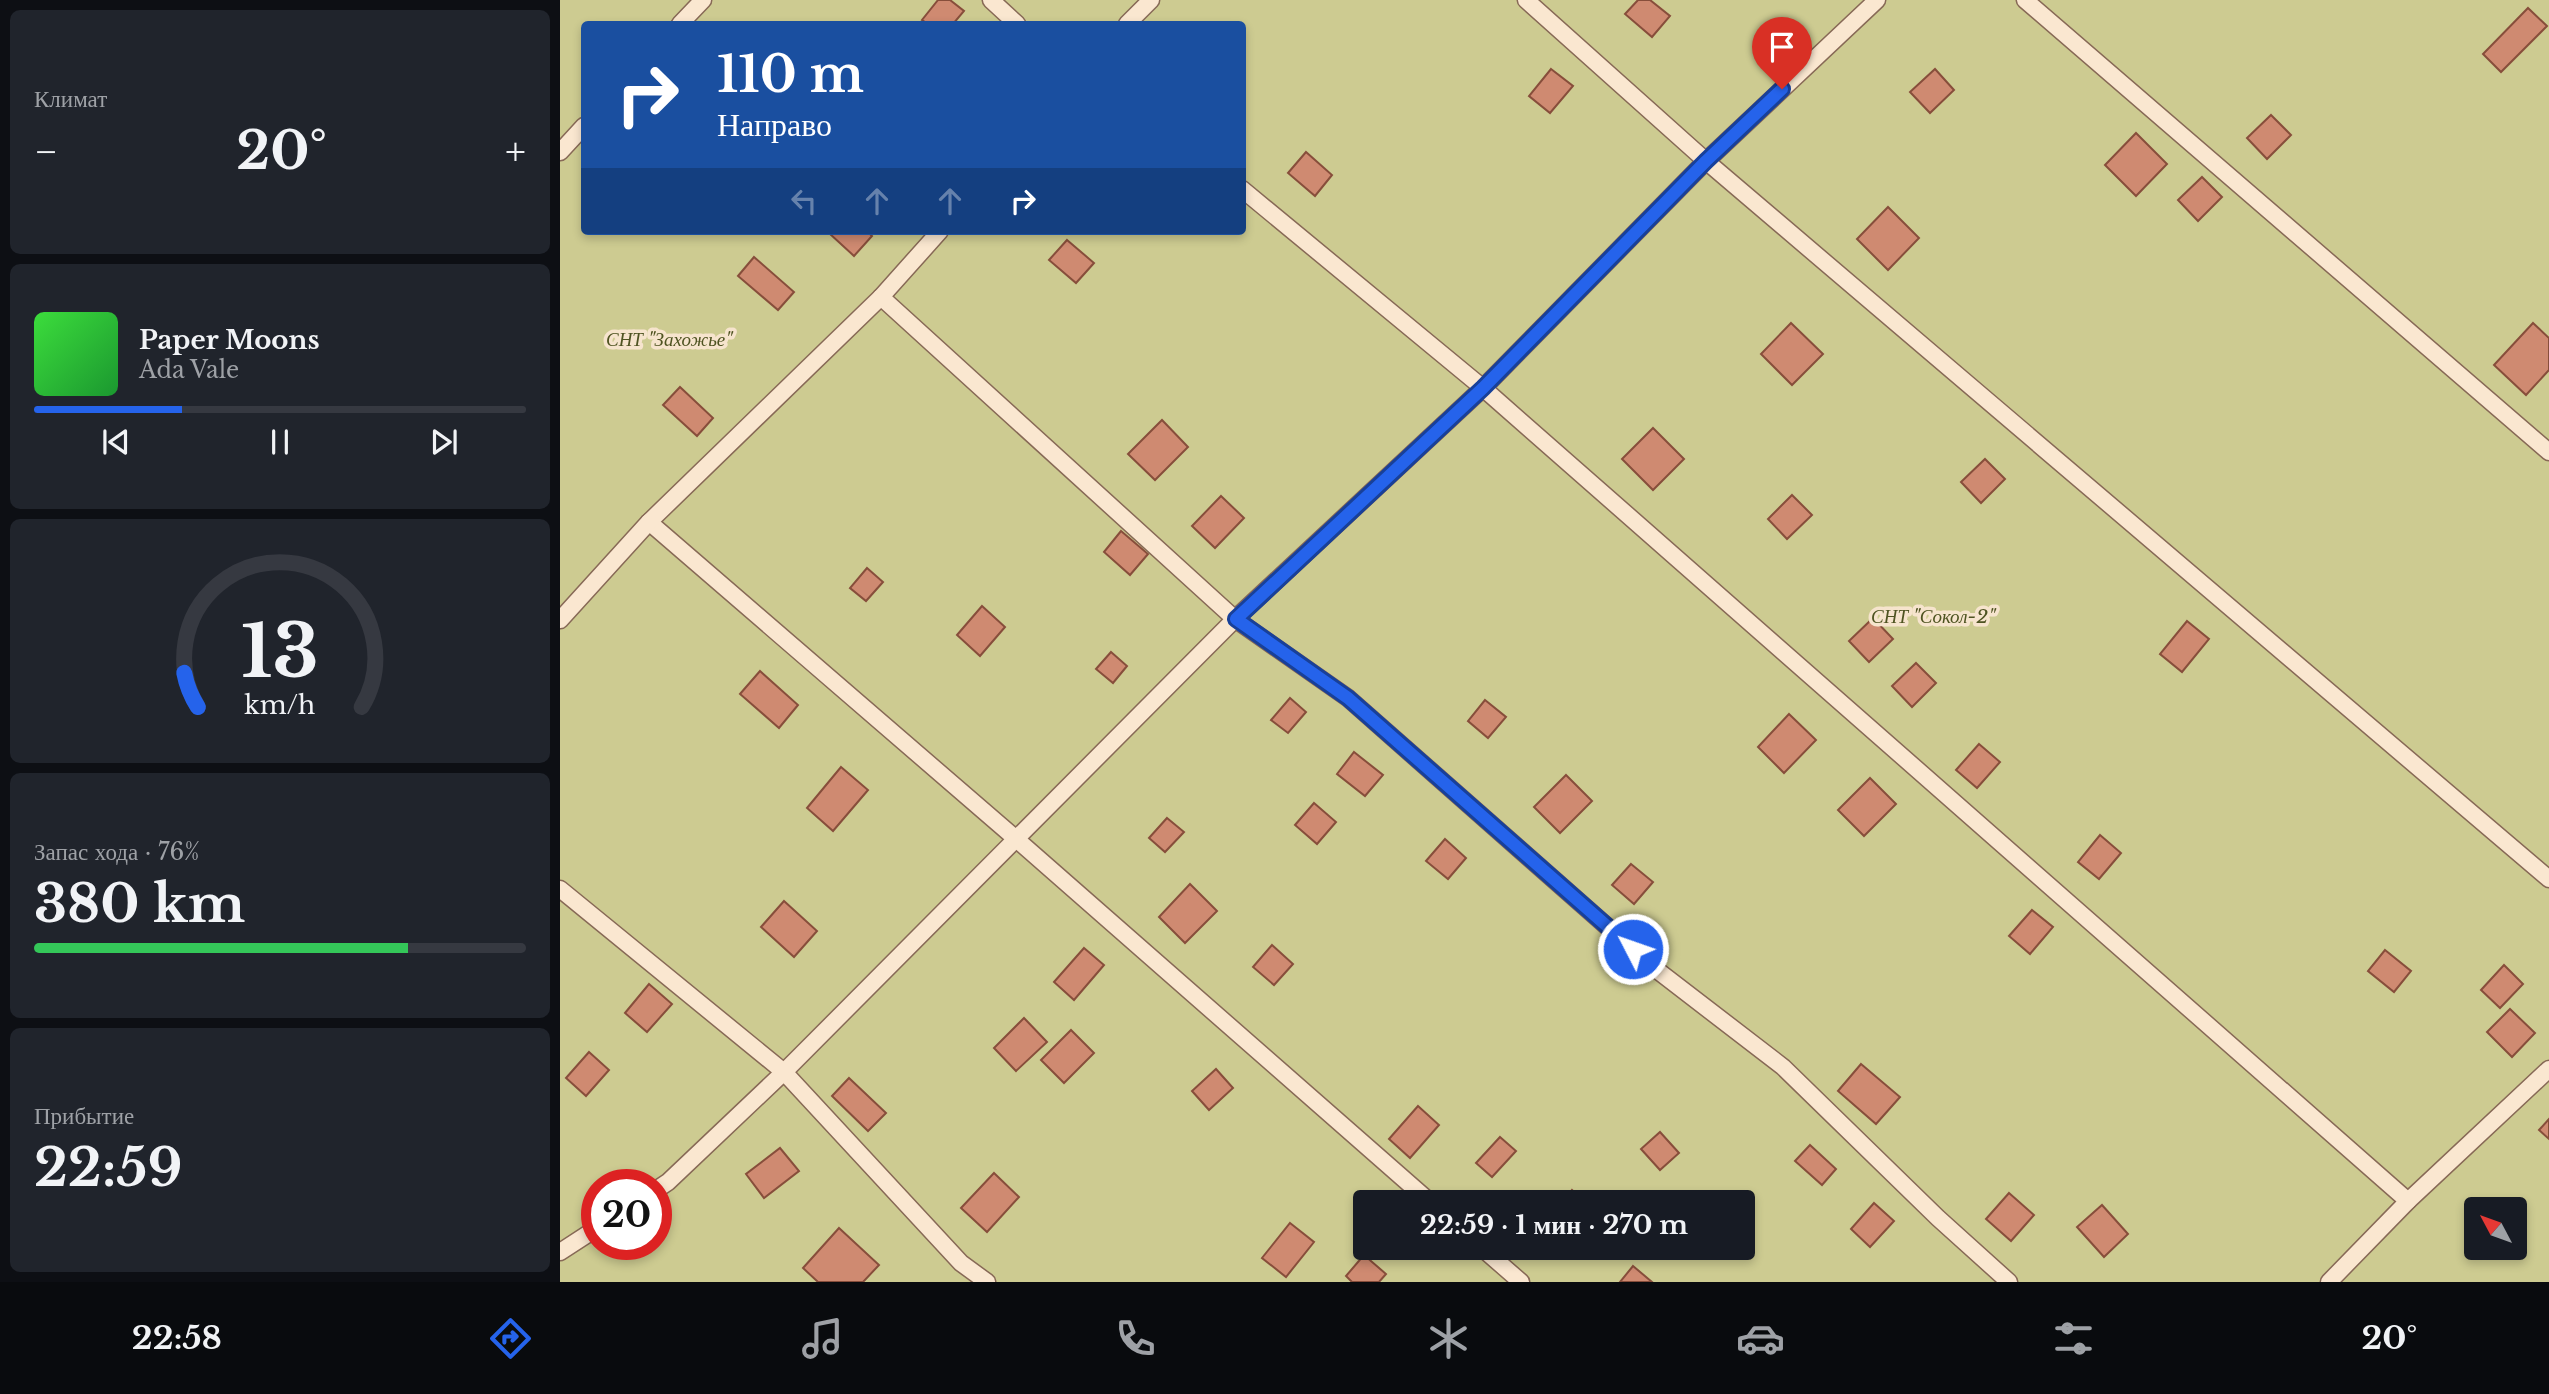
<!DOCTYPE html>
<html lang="ru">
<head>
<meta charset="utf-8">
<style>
  body { margin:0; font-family:"Libre Baskerville",serif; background:#20242c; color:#f1f3f6; height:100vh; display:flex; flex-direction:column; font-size:26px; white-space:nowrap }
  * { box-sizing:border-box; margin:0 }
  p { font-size:23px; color:#9ea1a6 }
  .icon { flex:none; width:38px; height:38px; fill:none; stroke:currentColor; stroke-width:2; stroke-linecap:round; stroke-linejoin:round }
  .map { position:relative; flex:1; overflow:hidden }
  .side { display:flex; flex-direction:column; gap:10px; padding:10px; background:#0d0f14; width:560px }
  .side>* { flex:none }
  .banner { position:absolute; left:21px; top:21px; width:665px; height:214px; border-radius:7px; box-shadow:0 4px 10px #0003; background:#1a4fa0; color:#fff; overflow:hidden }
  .needle { width:46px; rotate:311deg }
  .controls { position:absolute; left:1904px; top:1197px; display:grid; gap:14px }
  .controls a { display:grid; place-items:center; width:63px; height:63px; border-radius:7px; background:#171b24; box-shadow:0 4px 10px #0003; font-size:35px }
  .speed { position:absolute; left:21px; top:1169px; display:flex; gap:14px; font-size:35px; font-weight:700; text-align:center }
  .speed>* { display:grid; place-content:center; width:91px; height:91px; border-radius:50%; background:#171b24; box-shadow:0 4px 10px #0003; line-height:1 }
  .speed .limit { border:10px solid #d22; background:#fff; color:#111 }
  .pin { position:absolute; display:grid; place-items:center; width:60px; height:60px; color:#fff; margin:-72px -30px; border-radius:50% 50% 50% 0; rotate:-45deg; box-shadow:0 0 7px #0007 }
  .pin .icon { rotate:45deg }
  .me { position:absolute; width:77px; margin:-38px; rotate:311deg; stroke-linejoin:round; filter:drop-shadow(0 0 5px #0008) }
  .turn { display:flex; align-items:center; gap:24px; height:147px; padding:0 21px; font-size:32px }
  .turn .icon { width:91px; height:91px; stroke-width:2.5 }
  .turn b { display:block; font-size:49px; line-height:60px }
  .lanes { display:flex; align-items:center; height:66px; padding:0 21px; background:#0003; justify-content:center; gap:35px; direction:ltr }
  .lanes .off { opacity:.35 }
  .big { font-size:52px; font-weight:800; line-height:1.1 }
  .side .card { flex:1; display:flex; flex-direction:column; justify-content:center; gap:10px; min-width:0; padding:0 24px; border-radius:10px; background:#20242c }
  .side .dial { align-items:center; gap:0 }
  .dial svg { height:182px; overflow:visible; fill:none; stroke:#363941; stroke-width:7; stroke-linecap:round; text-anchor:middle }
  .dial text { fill:#f1f3f6; stroke:none }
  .song { display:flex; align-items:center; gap:21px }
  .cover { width:84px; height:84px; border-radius:10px; background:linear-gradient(135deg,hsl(120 70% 55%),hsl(130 70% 35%)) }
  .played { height:7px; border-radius:4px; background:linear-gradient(90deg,#2563eb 30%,#363941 30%) }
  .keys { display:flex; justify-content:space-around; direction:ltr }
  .heat { display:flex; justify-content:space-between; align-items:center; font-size:38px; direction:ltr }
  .charge { height:10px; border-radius:5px; background:linear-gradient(90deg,#34c759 76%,#363941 0) }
  .trip { position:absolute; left:793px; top:1190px; width:402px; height:70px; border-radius:7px; background:#171b24; box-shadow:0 4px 10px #0003; font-weight:800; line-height:70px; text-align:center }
  .tabs { display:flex; height:112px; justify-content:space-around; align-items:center; background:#090b0e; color:#9ea1a6 }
  .tabs .icon { width:49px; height:49px }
  .tabs .current { color:#2563eb }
  .tabs b { font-size:32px; color:#f1f3f6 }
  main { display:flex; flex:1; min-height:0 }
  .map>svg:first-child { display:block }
  .green { fill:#cdcb91; fill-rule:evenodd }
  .building { fill:#cf8a71; stroke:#874e3b; stroke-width:2 }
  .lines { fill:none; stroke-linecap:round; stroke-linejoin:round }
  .service-casing { stroke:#876956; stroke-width:19 }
  .service { stroke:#fae7d0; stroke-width:16 }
  .route-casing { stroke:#184099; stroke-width:18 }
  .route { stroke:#2563eb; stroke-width:12 }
  .labels { text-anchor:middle; stroke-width:7; stroke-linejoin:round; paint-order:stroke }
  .park-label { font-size:19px; font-style:italic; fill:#4e5321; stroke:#f6e4cd }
</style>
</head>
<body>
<main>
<section class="side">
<div class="card"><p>Климат</p>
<div class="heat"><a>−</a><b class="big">20°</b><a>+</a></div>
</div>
<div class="card">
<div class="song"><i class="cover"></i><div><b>Paper Moons</b><p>Ada Vale</p></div></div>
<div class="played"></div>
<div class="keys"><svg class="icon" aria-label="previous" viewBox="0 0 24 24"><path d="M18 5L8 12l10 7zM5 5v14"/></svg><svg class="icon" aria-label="pause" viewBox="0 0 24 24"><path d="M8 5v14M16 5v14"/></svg><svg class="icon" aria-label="next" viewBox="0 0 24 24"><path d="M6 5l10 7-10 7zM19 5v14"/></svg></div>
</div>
<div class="card dial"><svg viewBox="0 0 100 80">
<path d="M14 69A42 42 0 1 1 86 69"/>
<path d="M14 69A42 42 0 0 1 8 54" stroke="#2563eb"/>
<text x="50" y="56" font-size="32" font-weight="700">13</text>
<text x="50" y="72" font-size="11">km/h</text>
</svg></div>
<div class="card"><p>Запас хода · 76%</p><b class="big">380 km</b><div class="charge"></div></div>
<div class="card"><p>Прибытие</p><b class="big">22:59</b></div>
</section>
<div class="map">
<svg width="1989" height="1282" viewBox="0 0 1989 1282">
  <rect width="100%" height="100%" fill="#efd9bd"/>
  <path class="green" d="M 0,0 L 1989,0 L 1989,1282 L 0,1282 ZM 24,24 L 682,24 L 682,231 L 24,231 ZM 37,1185 L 96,1185 L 96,1244 L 37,1244 ZM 805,1202 L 1183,1202 L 1183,1248 L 805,1248 ZM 1916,1209 L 1955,1209 L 1955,1248 L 1916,1248 Z"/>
  <g class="building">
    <path d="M 378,0 L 390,0 L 404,11 L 393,24 L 368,24 L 362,20 Z"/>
    <path d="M 1078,0 L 1090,0 L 1110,16 L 1092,37 L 1065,14 Z"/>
    <path d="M 1968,8 L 1987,26 L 1941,72 L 1923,54 Z"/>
    <path d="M 991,69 L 1013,86 L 990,113 L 969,96 Z"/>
    <path d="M 1375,69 L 1394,90 L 1370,113 L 1350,92 Z"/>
    <path d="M 1711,115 L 1731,135 L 1707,159 L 1687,138 Z"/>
    <path d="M 1576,133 L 1607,164 L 1576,196 L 1545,165 Z"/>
    <path d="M 746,152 L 772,175 L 755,196 L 728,173 Z"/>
    <path d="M 1642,177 L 1662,197 L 1638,221 L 1618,200 Z"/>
    <path d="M 1328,207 L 1359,238 L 1328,270 L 1297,239 Z"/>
    <path d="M 273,231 L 307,231 L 312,236 L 294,256 L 270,234 Z"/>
    <path d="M 507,240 L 534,263 L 516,283 L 489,260 Z"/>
    <path d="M 194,257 L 234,292 L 218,310 L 178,276 Z"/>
    <path d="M 1231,323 L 1263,354 L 1232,385 L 1201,354 Z"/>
    <path d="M 1973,323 L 1989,338 L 1989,370 L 1966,395 L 1934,365 Z"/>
    <path d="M 120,387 L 153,418 L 137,436 L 103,405 Z"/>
    <path d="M 602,420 L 628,447 L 595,480 L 568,454 Z"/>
    <path d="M 1093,428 L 1124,459 L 1093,490 L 1062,459 Z"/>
    <path d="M 1425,459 L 1445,479 L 1421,503 L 1401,482 Z"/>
    <path d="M 1232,495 L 1252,515 L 1227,539 L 1208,519 Z"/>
    <path d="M 661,496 L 684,518 L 655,548 L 632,526 Z"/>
    <path d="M 561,531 L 588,554 L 570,575 L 544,552 Z"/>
    <path d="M 307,568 L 323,582 L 306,601 L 290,588 Z"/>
    <path d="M 422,606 L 445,627 L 420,656 L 397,635 Z"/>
    <path d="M 1313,618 L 1333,639 L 1309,662 L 1289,641 Z"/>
    <path d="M 1627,621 L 1649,639 L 1622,672 L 1600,654 Z"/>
    <path d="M 551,652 L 567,666 L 553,683 L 536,669 Z"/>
    <path d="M 1356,663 L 1376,683 L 1352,707 L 1332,686 Z"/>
    <path d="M 200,671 L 238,705 L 219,728 L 180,694 Z"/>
    <path d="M 730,698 L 746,712 L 728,733 L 711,720 Z"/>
    <path d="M 925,700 L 946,717 L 928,738 L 908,721 Z"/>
    <path d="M 1229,714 L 1256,740 L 1224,773 L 1198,747 Z"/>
    <path d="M 1419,744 L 1440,762 L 1417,788 L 1396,770 Z"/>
    <path d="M 794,752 L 823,775 L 805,796 L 777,774 Z"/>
    <path d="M 281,767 L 308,790 L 273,831 L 247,808 Z"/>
    <path d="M 1006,775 L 1032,801 L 1000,833 L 974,807 Z"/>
    <path d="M 1310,778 L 1336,804 L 1304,836 L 1278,810 Z"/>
    <path d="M 754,803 L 776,822 L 757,844 L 735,825 Z"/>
    <path d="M 607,818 L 624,832 L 605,852 L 589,838 Z"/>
    <path d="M 1540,835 L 1561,853 L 1539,879 L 1518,862 Z"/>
    <path d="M 885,839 L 906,858 L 888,879 L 866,861 Z"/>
    <path d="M 1071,864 L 1093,882 L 1074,904 L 1052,885 Z"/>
    <path d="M 630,884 L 657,911 L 625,943 L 599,917 Z"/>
    <path d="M 224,901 L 257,931 L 234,957 L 201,927 Z"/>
    <path d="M 1472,910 L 1493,927 L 1470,954 L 1449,936 Z"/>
    <path d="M 712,945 L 733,964 L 714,985 L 693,967 Z"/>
    <path d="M 524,948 L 544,965 L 514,1000 L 494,982 Z"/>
    <path d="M 1825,950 L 1851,971 L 1834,992 L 1808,971 Z"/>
    <path d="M 1944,965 L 1963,984 L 1940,1008 L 1921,990 Z"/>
    <path d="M 89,984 L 112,1004 L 87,1032 L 65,1013 Z"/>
    <path d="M 1950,1009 L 1975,1033 L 1952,1057 L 1927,1032 Z"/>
    <path d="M 464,1018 L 487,1042 L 456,1071 L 434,1048 Z"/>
    <path d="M 511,1030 L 534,1053 L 504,1083 L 481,1060 Z"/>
    <path d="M 29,1052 L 49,1070 L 26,1096 L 6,1078 Z"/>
    <path d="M 1301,1064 L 1340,1097 L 1316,1124 L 1278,1091 Z"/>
    <path d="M 656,1069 L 673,1088 L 649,1110 L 632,1091 Z"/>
    <path d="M 289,1078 L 326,1113 L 308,1131 L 272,1096 Z"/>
    <path d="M 858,1106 L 879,1125 L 850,1158 L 829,1139 Z"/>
    <path d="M 1989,1119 L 1989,1139 L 1979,1130 Z"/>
    <path d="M 1100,1132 L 1119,1153 L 1100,1170 L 1081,1149 Z"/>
    <path d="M 940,1137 L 956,1151 L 932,1177 L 916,1163 Z"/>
    <path d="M 1250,1145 L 1276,1169 L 1262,1185 L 1235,1161 Z"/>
    <path d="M 220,1148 L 239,1171 L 204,1198 L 186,1174 Z"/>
    <path d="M 434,1173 L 459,1197 L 427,1232 L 401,1208 Z"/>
    <path d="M 1012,1190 L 1026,1202 L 1001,1202 Z"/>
    <path d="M 1449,1193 L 1474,1215 L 1451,1241 L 1426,1219 Z"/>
    <path d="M 1314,1203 L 1334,1221 L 1310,1247 L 1291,1229 Z"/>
    <path d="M 1542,1205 L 1568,1234 L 1544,1257 L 1517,1227 Z"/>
    <path d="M 730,1223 L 754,1242 L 726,1277 L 702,1258 Z"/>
    <path d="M 279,1228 L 319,1265 L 303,1282 L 258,1282 L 243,1268 Z"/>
    <path d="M 804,1255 L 826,1274 L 819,1282 L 792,1282 L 786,1276 Z"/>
    <path d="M 1073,1266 L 1092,1282 L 1060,1282 Z"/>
  </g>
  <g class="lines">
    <defs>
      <g id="service">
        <path d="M 431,0 L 457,24"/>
        <path d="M 966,0 L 1146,161 L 1989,879"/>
        <path d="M 1465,0 L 1989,452"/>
        <path d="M 120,24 L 143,0"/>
        <path d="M 567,24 L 591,0"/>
        <path d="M 0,152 L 24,126"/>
        <path d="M 682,189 L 923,388 L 1848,1201"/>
        <path d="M 321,297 L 675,619 L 788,698 L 1093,967 L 1223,1067 L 1378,1218 L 1449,1282"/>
        <path d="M 89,522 L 455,838 L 870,1202"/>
        <path d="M 0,620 L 89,522 L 321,297 L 380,231"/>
        <path d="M 0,889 L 224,1072 L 401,1263 L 427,1282"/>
        <path d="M 96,1190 L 108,1182 L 224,1072 L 675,619 L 923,388 L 1146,161 L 1317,0"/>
        <path d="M 922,1248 L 961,1282"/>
        <path d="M 0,1252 L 37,1228"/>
        <path d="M 1769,1282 L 1848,1201 L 1989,1069"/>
      </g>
    </defs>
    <use href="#service" class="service-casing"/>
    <use href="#service" class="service"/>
  </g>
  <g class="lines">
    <defs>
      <path id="route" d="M 1073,949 L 788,698 L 676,619 L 923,388 L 1146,161 L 1222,89"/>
    </defs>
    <use href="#route" class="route-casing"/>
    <use href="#route" class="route"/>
  </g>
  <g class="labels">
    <g class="park-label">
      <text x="109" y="346">СНТ "Захожье"</text>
      <text x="1373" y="623">СНТ "Сокол-2"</text>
    </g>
  </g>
</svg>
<div class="controls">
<a><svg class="needle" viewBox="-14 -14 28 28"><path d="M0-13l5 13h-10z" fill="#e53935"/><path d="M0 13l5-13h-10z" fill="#9ea1a6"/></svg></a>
</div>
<div class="speed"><div class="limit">20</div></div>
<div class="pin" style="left:1222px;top:89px;background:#d93025"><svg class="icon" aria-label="arrive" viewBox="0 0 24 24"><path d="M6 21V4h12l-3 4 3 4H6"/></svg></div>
<svg class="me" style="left:1073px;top:949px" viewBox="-20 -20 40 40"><circle r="17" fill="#2563eb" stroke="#fff" stroke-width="3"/><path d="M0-11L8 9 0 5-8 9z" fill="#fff"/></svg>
<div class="trip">22:59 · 1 мин · 270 m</div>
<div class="banner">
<div class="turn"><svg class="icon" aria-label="right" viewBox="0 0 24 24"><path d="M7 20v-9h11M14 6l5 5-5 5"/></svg><div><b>110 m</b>Направо</div></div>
<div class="lanes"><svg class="icon off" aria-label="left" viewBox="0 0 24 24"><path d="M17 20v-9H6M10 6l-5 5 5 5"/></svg><svg class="icon off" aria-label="ahead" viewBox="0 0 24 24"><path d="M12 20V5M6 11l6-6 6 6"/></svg><svg class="icon off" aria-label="ahead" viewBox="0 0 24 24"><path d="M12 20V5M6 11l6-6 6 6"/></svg><svg class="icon" aria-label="right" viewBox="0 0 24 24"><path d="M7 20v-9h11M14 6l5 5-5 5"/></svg></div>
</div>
</div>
</main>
<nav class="tabs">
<b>22:58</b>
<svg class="icon current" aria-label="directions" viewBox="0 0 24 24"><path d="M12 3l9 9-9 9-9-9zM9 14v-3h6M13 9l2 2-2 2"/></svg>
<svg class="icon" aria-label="music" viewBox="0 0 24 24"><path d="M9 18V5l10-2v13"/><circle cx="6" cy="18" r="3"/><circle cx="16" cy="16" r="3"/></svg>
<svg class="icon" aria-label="phone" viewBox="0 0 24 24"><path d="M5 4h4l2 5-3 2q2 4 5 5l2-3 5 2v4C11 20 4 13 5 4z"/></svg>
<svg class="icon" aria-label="climate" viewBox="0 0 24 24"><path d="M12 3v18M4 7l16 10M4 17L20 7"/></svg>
<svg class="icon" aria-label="car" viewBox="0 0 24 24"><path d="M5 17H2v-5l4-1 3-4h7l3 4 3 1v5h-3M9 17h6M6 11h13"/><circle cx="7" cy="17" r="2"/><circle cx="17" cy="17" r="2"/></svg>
<svg class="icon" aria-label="filters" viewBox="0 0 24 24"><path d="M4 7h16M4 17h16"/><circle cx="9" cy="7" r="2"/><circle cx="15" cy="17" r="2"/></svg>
<b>20°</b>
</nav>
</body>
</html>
